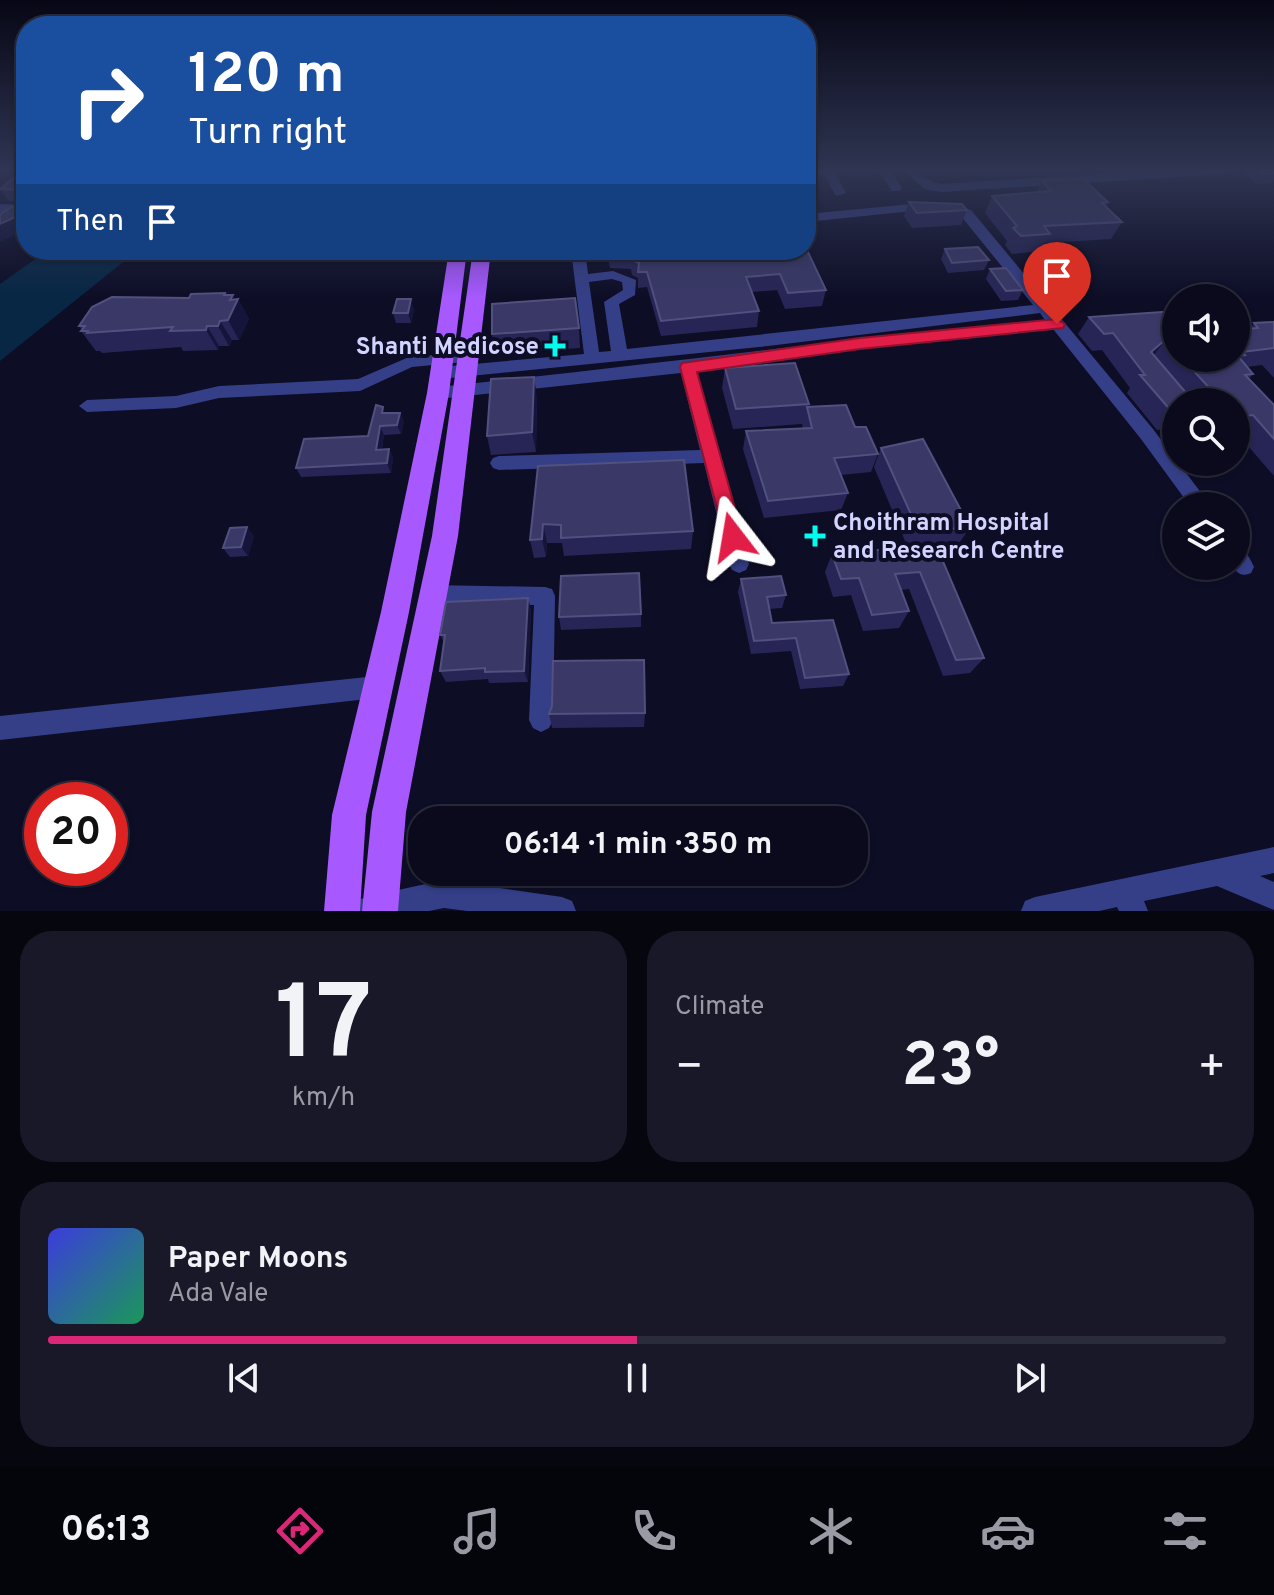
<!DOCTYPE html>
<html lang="en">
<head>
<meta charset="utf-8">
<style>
  body { margin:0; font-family:Overpass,sans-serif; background:#181829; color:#f1f3f6; height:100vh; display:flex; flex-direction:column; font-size:30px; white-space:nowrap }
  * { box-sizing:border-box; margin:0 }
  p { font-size:26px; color:#999aa3 }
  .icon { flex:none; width:44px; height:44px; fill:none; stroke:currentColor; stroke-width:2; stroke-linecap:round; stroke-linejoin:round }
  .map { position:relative; height:911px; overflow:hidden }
  .drawer { display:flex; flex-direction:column; gap:20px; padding:20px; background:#06060f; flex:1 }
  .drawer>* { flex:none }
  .banner { position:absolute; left:16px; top:16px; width:800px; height:244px; border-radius:32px; box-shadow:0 2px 6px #0004,0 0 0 2px #2a2b3b; background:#1a4fa0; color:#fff; overflow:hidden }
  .controls { position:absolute; left:1162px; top:284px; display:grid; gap:16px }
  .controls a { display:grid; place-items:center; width:88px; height:88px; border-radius:50%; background:#0a0a1c; box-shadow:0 2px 6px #0004,0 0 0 2px #2a2b3b; font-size:40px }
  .speed { position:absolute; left:24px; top:782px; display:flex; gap:16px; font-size:40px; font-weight:700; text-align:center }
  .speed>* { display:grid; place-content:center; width:104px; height:104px; border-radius:50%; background:#0a0a1c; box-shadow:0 2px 6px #0004,0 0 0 2px #2a2b3b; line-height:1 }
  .speed .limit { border:12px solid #d22; background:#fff; color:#111 }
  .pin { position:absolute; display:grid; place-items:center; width:68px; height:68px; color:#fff; margin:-82px -34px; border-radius:50% 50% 50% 0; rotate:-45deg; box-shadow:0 0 8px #0007 }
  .pin .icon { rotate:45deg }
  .me { position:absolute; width:88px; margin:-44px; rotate:346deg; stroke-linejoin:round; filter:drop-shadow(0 0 6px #0008) }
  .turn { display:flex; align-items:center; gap:28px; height:168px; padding:0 40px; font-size:36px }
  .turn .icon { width:104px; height:104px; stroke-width:2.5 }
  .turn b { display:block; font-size:56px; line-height:68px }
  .then { display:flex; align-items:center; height:76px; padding:0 40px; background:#0003; gap:16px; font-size:30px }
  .big { font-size:60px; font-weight:700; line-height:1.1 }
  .drawer .widget { flex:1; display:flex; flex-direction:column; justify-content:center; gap:12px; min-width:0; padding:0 28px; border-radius:32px; background:#181829 }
  .drawer .dial { align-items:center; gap:0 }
  .dial b { font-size:104px; line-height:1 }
  .song { display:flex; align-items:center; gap:24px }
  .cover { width:96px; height:96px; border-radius:12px; background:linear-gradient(135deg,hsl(240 70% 55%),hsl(150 70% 35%)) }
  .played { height:8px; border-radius:4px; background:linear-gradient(90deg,#db2777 50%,#2a2b3b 50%) }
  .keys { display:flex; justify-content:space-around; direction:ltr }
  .heat { display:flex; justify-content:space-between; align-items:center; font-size:44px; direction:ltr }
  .drawer .tiles { flex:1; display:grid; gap:20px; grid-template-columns:1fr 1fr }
  .widget:last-child { grid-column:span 2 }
  .trip { position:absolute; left:408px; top:806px; width:460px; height:80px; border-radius:32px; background:#0a0a1c; box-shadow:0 2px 6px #0004,0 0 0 2px #2a2b3b; font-weight:700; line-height:80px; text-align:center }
  .dock { display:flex; height:128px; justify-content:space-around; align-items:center; background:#04040b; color:#999aa3 }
  .dock .icon { width:56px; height:56px }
  .dock .selected { color:#db2777 }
  .dock b { font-size:36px; color:#f1f3f6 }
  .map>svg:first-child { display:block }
  .water { fill:#072745 }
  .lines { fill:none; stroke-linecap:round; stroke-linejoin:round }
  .minor { fill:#353f88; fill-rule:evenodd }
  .major { fill:#a759ff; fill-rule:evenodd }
  .wall { fill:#272555 }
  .shaded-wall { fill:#15143a }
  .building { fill:#393867; stroke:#51507f; stroke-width:2 }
  .route { fill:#e11d48; stroke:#92132f; stroke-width:2 }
  .poi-dot { fill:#00fdee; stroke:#0d0d26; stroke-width:3 }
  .labels { text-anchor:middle; stroke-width:8; stroke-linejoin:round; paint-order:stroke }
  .poi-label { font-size:24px; font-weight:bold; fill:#d2d4ff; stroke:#0d0d26; text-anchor:end }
</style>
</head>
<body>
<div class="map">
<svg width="1274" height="911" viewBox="0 0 1274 911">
  <rect width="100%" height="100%" fill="#0d0d26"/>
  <path class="water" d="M 48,250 L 138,250 L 0,361 L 0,284 Z"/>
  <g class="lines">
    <g class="minor">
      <path d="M 806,170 L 838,170 L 835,173 L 846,193 L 836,196 L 824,174 L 806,176 Z"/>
      <path d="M 878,170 L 890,170 L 902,188 L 900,191 L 892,191 Z"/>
      <path d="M 903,170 C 922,170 925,182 941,184 L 1161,170 L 1229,170 L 1223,174 L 941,192 L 925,189 Z"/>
      <path d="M 0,204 L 26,205 L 26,213 L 0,212 Z"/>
      <path d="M 912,204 L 952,205 L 971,210 L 1153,429 L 1211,506 L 1190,506 L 1141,439 L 1053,329 L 860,348 L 697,371 L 749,564 L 746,570 L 739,573 L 732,570 L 729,564 L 704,463 L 499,470 L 493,468 L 490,463 L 493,458 L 499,456 L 700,450 L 681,373 L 438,399 L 430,393 L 438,387 C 641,366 843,339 1045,320 L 1040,313 L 768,346 L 440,379 L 432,373 L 440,367 L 584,354 L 571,250 L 585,250 L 588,274 L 613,271 L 636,280 L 635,295 L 619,304 L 627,349 L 1033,305 L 961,216 L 912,211 L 806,222 L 806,214 ZM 612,279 L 622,282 L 623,290 L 604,302 L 611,351 L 599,352 L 589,282 Z"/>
      <path d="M 469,352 L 475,353 L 477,357 L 475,361 L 412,367 L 360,391 L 219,398 L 176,408 L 87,412 L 79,406 L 87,400 L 176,396 L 219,386 L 358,379 L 409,357 Z"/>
      <path d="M 1236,546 C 1246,550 1250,558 1254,567 L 1251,573 C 1242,577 1238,574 1232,566 L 1236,566 Z"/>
      <path d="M 431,585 L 545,587 L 552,589 L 555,596 L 553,720 L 549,728 L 541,732 L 533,728 L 529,720 L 534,605 L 431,603 L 424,601 L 421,594 L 424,587 Z"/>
      <path d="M 376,676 L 384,679 L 387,687 L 384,695 L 376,698 L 0,740 L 0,716 Z"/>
      <path d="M 1274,847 L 1274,873 L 1260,876 L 1274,882 L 1274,910 L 1217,886 L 1144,901 L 1148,911 L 1119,911 L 1117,907 L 1099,911 L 1021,911 L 1025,901 L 1035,897 Z"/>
      <path d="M 444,880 L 562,897 L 572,901 L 576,911 L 467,911 L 444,908 L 429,911 L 352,911 L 356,901 L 366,897 Z"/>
    </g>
    <g class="major">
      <path d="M 449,250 L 467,250 L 449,393 L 409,612 L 366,815 L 360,911 L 324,911 L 332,815 L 381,612 L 427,393 Z"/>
      <path d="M 473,250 L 491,250 L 458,536 L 406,812 L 398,911 L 362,911 L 372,812 L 432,536 Z"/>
    </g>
  </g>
  <g class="wall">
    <path d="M 26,170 L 26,229 L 1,241 L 0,240 L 0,214 L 21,202 L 9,201 L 0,189 Z"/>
    <path d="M 1246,170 L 1274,170 L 1274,180 L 1272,183 L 1256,184 L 1244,173 Z"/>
    <path d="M 1042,181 L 1108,202 L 1106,207 L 1122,222 L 1111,239 L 1046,243 L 1041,251 L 1012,254 L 1005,245 L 1007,241 L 985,213 L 992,196 L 1037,192 Z"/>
    <path d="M 909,202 L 967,210 L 961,225 L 912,228 L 904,216 Z"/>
    <path d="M 945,249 L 989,260 L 984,270 L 948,273 L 941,259 Z"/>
    <path d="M 606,250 L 806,250 L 826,290 L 822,306 L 785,309 L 777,290 L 752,292 L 759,311 L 757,327 L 661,336 L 647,287 L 638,288 L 638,278 L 632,275 L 631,269 L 610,268 Z"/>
    <path d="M 990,269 L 1023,290 L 1018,300 L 1001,301 L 986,279 Z"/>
    <path d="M 225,293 L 226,295 L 233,295 L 235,300 L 238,299 L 249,319 L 239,340 L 232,340 L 229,346 L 219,346 L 218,350 L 183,351 L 181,347 L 102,353 L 100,351 L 96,351 L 81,331 L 82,330 L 79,326 L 189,298 Z"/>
    <path d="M 414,309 L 411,323 L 396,323 L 393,313 Z"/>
    <path d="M 1176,311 L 1176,358 L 1236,358 L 1250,329 L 1254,323 L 1274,322 L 1274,378 L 1262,365 L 1247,367 L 1253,374 L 1249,379 L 1274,405 L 1274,476 L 1236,432 L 1236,402 L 1176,402 L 1176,428 L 1157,430 L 1127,393 L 1130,388 L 1102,350 L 1092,351 L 1078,334 L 1089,317 Z"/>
    <path d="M 579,328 L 580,348 L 496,354 L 492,334 Z"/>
    <path d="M 725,368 L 809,404 L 808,407 L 855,427 L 878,454 L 871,472 L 841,475 L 848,493 L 841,510 L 764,518 L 743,449 L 746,431 L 803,429 L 802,424 L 733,429 L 722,388 Z"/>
    <path d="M 537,397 L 536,452 L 491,455 L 487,436 Z"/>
    <path d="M 386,413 L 400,413 L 404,422 L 401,434 L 384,435 L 382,449 L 389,449 L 393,458 L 391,473 L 301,477 L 296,468 L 368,436 Z"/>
    <path d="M 881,448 L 970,527 L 958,545 L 937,548 L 984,658 L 970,673 L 943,676 L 909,589 L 901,590 L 909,611 L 899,628 L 863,631 L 851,595 L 833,597 L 825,572 L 832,554 L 908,548 L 874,467 Z"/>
    <path d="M 538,466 L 693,531 L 691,549 L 564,556 L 562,543 L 547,543 L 546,557 L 534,558 L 530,540 Z"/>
    <path d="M 254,536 L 248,556 L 230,557 L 223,548 Z"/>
    <path d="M 741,579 L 786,595 L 782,608 L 769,609 L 772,623 L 849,674 L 843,686 L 800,689 L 791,651 L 751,654 L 738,592 Z"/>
    <path d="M 528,598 L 531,610 L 528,682 L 489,683 L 488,679 L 446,682 L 440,671 L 444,642 L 440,635 Z"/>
    <path d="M 641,614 L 641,627 L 561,630 L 559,617 Z"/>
    <path d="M 552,706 L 645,713 L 644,727 L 552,728 L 549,714 Z"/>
  </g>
  <g class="shaded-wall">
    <path d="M 0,170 L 12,170 L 0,179 Z"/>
    <path d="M 26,212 L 26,229 L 1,241 L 0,239 L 0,224 Z"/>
    <path d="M 225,293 L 234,309 L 230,300 L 233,295 L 237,302 L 238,299 L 249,319 L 239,340 L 228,320 L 224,295 Z"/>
    <path d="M 411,299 L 414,309 L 411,323 L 408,313 Z"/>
    <path d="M 220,321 L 232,340 L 229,346 L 218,326 Z"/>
    <path d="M 207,326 L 219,346 L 218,350 L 206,330 Z"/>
    <path d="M 1165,340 L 1152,358 L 1138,369 L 1151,352 Z"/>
    <path d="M 534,377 L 537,397 L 536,452 L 532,432 Z"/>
    <path d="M 400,413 L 404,422 L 401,434 L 397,425 Z"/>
    <path d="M 380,426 L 384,435 L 380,459 L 376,450 Z"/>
    <path d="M 389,449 L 393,458 L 391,473 L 387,463 Z"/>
    <path d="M 543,524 L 547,543 L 546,557 L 542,539 Z"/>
    <path d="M 247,527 L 254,536 L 248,556 L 241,547 Z"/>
    <path d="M 528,598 L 531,610 L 528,682 L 524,671 Z"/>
  </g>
  <g class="building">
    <path d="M 23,170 L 26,170 L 26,190 L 0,189 Z"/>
    <path d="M 1259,170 L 1274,170 L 1274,174 L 1263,174 Z"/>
    <path d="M 1083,179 L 1108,202 L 1102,203 L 1122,222 L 1044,226 L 1050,234 L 1021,236 L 1013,228 L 1017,226 L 992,196 L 1051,191 L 1042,181 Z"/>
    <path d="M 26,199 L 26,212 L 0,224 L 0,214 Z"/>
    <path d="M 909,202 L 962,204 L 967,210 L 917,213 Z"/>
    <path d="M 978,247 L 989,260 L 952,263 L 945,249 Z"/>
    <path d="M 806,248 L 826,290 L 788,293 L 780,274 L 746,277 L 759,311 L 661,321 L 647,272 L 638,272 L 639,263 L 632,260 L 631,254 L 609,253 L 608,250 L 806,250 Z"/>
    <path d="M 1006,268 L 1023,290 L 1006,291 L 990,269 Z"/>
    <path d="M 225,293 L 224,295 L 233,295 L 230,300 L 238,299 L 228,320 L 220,321 L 218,326 L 207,326 L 206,330 L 170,331 L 173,327 L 87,333 L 88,331 L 81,331 L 85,326 L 79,326 L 92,307 L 112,297 L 189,298 L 191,294 Z"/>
    <path d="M 575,298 L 579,328 L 492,334 L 492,304 Z"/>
    <path d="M 397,299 L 411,299 L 408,313 L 393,313 Z"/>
    <path d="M 1176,311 L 1176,352 L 1165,340 L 1151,352 L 1194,402 L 1176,402 L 1176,412 L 1172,412 L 1140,375 L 1145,375 L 1113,333 L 1104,334 L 1089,317 Z"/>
    <path d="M 1274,322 L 1274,348 L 1242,352 L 1245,355 L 1238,356 L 1253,374 L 1245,375 L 1274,405 L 1274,439 L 1253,415 L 1236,417 L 1236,402 L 1222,402 L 1182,358 L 1236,358 L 1236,330 L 1258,328 L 1254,323 Z"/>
    <path d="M 795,363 L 809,404 L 736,409 L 725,368 Z"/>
    <path d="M 534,377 L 532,432 L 487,436 L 491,379 Z"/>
    <path d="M 376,405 L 383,407 L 382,413 L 400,413 L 397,425 L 380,426 L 376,450 L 389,449 L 387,463 L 296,468 L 304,439 L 368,436 Z"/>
    <path d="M 846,405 L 855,427 L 866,427 L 878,454 L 834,458 L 848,493 L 768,501 L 746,431 L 812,428 L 807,407 Z"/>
    <path d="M 923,439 L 970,527 L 919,532 L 881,448 Z"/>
    <path d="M 684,460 L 693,531 L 561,538 L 561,525 L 543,524 L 542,539 L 530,540 L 538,466 Z"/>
    <path d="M 247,527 L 241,547 L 223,548 L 230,528 Z"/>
    <path d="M 936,545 L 984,658 L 956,660 L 920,572 L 895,574 L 909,611 L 872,615 L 859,578 L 841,579 L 832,554 Z"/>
    <path d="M 639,573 L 641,614 L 559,617 L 561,576 Z"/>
    <path d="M 781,576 L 786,595 L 767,597 L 772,623 L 833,620 L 849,674 L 805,678 L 796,638 L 754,641 L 741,579 Z"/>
    <path d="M 528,598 L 524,671 L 485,672 L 485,668 L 440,671 L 445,635 L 440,635 L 446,602 Z"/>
    <path d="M 644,660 L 645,713 L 549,714 L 552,706 L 553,661 Z"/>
  </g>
  <linearGradient id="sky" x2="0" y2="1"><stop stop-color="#070715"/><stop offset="0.57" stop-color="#2f3552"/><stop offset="1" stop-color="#2f3552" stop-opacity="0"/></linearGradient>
  <rect width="1274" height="298" fill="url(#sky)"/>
  <path class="route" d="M 1057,319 L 1065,324 L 1063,328 L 860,349 L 697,372 L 743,537 L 740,543 L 733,546 L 726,543 L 680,367 L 682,363 L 860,338 Z"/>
  <g class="poi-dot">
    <path d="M551 334h8v8h8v8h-8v8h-8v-8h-8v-8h8z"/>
    <path d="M811 524h8v8h8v8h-8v8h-8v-8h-8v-8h8z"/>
  </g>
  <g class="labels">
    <g class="poi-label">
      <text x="539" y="354">Shanti Medicose</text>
      <text x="833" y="530" text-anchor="start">Choithram Hospital<tspan x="833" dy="28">and Research Centre</tspan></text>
    </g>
  </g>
</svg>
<div class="controls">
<a><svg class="icon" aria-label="sound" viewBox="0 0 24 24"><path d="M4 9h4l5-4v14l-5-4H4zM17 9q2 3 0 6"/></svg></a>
<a><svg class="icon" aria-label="search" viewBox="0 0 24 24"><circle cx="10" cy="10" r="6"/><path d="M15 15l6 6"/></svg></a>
<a><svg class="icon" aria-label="layers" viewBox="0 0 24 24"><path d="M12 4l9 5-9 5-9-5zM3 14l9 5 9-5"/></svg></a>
</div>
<div class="speed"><div class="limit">20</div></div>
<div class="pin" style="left:1057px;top:324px;background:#d93025"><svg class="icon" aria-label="arrive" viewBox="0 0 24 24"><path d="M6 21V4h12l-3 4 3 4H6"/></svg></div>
<svg class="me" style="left:733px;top:537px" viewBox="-20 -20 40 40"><path d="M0-17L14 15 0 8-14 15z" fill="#e11d48" stroke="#fff" stroke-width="4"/></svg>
<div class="trip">06:14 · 1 min · 350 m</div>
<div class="banner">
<div class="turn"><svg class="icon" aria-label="right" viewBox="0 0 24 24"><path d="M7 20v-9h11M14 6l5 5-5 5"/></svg><div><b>120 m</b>Turn right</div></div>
<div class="then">Then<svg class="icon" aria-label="arrive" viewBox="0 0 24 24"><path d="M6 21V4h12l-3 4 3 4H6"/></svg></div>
</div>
</div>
<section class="drawer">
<div class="tiles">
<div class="widget dial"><b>17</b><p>km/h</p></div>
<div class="widget"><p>Climate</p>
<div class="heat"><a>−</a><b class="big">23°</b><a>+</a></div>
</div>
<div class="widget">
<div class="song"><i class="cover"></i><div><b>Paper Moons</b><p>Ada Vale</p></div></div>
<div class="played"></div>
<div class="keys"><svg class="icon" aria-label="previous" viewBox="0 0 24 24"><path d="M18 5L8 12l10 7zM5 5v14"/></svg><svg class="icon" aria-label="pause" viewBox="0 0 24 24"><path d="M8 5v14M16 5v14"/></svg><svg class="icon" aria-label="next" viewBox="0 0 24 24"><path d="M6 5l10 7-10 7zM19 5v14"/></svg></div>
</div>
</div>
</section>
<nav class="dock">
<b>06:13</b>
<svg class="icon selected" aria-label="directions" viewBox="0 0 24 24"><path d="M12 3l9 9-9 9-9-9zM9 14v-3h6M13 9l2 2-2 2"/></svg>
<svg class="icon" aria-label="music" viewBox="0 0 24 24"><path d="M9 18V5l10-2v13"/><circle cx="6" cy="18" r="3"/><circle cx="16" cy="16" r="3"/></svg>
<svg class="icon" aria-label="phone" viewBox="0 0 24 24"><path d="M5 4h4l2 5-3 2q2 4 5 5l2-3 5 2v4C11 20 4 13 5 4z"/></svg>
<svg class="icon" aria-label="climate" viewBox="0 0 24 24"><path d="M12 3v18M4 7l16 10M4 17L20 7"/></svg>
<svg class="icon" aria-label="car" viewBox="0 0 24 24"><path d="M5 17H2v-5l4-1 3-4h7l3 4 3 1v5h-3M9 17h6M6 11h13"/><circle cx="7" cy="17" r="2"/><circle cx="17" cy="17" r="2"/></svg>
<svg class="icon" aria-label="filters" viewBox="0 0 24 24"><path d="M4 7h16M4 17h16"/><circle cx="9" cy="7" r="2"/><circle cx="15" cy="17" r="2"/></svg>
</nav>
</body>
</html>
